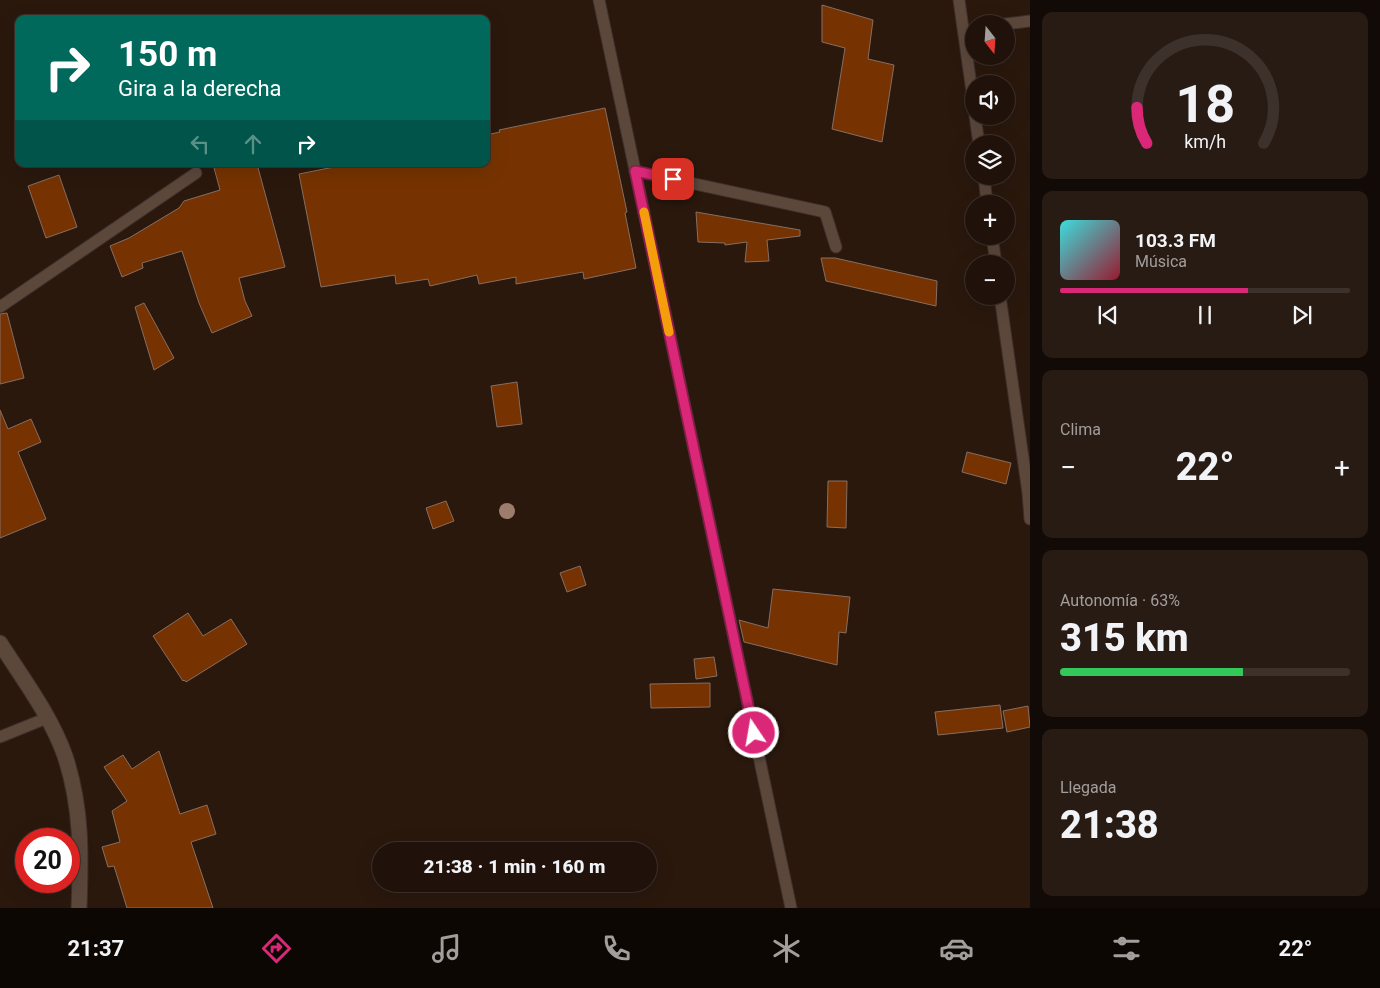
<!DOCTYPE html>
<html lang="es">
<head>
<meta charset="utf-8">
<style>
  body { margin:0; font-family:Roboto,sans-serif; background:#281b13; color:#f1f3f6; height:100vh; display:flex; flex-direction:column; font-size:19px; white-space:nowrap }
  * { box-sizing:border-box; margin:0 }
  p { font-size:16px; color:#a29e9c }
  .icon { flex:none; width:28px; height:28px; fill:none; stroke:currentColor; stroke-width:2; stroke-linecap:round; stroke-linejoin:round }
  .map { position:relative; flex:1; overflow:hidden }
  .side { display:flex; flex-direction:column; gap:12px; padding:12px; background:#120a06; width:350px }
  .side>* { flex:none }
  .banner { position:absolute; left:15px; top:15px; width:475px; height:152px; border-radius:10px; box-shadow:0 5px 20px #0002,0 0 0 1px #3d322b; background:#00695c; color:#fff; overflow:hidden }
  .needle { width:32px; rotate:163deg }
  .buttons { position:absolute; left:965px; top:15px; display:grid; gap:10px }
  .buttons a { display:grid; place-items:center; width:50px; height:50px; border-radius:50%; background:#20120a; box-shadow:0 5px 20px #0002,0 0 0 1px #3d322b; font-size:25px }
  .speed { position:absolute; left:15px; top:828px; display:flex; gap:10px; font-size:25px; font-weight:700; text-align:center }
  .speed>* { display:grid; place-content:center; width:65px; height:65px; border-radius:50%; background:#20120a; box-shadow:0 5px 20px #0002,0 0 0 1px #3d322b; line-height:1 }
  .speed .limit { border:8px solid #d22; background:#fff; color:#111 }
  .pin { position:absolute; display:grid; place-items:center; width:42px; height:42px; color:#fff; margin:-21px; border-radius:10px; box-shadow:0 2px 8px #0006 }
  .me { position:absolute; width:55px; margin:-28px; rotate:348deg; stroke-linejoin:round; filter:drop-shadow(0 0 4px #0008) }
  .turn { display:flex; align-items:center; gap:18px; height:105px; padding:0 20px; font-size:22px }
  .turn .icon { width:65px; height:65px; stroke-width:2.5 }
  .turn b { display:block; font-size:35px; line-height:42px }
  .lanes { display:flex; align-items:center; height:48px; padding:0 20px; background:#0003; justify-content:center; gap:25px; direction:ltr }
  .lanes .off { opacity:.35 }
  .big { font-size:38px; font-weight:800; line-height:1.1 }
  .side .card { flex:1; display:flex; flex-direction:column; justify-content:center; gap:8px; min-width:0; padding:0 18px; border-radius:10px; background:#281b13 }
  .side .dial { align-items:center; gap:0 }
  .dial svg { height:130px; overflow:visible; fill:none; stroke:#3d322b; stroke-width:7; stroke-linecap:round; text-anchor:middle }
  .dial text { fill:#f1f3f6; stroke:none }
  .song { display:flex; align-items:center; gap:15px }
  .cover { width:60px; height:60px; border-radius:8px; background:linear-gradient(135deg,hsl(180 70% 55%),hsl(350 70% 35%)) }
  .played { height:5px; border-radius:2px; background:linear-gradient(90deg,#db2777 65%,#3d322b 65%) }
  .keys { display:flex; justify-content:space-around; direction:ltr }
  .heat { display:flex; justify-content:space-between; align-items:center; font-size:28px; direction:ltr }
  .charge { height:8px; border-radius:4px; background:linear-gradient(90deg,#34c759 63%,#3d322b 0) }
  .trip { position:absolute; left:372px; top:842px; width:285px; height:50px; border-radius:25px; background:#20120a; box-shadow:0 5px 20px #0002,0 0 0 1px #3d322b; font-weight:800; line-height:50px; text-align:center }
  .dock { display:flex; height:80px; justify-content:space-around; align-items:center; background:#0d0704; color:#a29e9c }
  .dock .icon { width:35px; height:35px }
  .dock .selected { color:#db2777 }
  .dock b { font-size:22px; color:#f1f3f6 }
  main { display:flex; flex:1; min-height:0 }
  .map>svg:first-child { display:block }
  .building { fill:#763301; stroke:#866e62 }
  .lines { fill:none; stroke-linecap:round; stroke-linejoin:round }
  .lane-casing { stroke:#3e302c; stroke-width:13 }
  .street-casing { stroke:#3e302c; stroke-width:17 }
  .lane { stroke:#5c473b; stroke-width:11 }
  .street { stroke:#5c473b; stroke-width:15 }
  .tree { fill:#9c7d6c }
  .route-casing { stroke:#8e194d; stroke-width:12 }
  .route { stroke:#db2777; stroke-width:9 }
  .slow { stroke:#f59e0b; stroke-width:9 }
</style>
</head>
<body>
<main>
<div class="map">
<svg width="1030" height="908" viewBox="0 0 1030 908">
  <rect width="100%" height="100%" fill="#2a180d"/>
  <g class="building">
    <path d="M 822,5 L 873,20 L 868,59 L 894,65 L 882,142 L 832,129 L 845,48 L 822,42 Z"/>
    <path d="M 605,108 L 627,212 L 625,213 L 636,268 L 584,279 L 583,272 L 516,284 L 516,277 L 479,284 L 477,275 L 430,286 L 428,279 L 396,284 L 395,275 L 321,287 L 299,174 L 349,164 L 486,164 L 486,135 L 500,132 L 499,130 Z"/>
    <path d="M 213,164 L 257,164 L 285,267 L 239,278 L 245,301 L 252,316 L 212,333 L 199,303 L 182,251 L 142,263 L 143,268 L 122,277 L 110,246 L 129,238 L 179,208 L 184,201 L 220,190 Z"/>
    <path d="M 59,175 L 77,227 L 46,238 L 28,186 Z"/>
    <path d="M 696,212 L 800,230 L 800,236 L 767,240 L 769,261 L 745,262 L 747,242 L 725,245 L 725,243 L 698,242 Z"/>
    <path d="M 821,258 L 835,258 L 937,281 L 936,306 L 826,281 Z"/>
    <path d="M 144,303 L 174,358 L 154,370 L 135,307 Z"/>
    <path d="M 7,313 L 24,378 L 0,384 L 0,314 Z"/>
    <path d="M 517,382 L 522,424 L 497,427 L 491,386 Z"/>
    <path d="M 0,410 L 8,429 L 31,419 L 41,442 L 18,452 L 46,519 L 0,538 Z"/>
    <path d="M 967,452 L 1011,463 L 1006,484 L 962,472 Z"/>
    <path d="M 828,481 L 847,481 L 846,528 L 827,527 Z"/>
    <path d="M 446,501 L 454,521 L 433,529 L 426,508 Z"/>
    <path d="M 580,566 L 586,585 L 567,592 L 560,573 Z"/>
    <path d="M 773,589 L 850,597 L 846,633 L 839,632 L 837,665 L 744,642 L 739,620 L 768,628 Z"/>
    <path d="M 188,613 L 203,636 L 231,619 L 247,644 L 186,682 L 184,680 L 183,681 L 153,636 Z"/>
    <path d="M 714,657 L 717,676 L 696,679 L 694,659 Z"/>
    <path d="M 710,683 L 710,707 L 651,708 L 650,684 Z"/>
    <path d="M 1000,705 L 1003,728 L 938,735 L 935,712 Z"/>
    <path d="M 1028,706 L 1030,727 L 1007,732 L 1003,711 Z"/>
    <path d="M 159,751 L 180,814 L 207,805 L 216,834 L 191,842 L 213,908 L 127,908 L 114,866 L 108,867 L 102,847 L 120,842 L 112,811 L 127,801 L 104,767 L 123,755 L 132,769 Z"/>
  </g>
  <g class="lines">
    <defs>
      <g id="lane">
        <path d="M 599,0 L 791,908"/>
        <path d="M 959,0 L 974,106"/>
        <path d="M 1005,24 L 1030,21"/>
        <path d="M 975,116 L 979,144"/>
        <path d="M 635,171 L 825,212 L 836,247"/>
        <path d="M 984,176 L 987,204"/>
        <path d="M 992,236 L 996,264"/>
        <path d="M 1000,296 L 1028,493 L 1030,519"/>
        <path d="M 0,307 L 196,173"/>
        <path d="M 0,737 L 47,718"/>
      </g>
      <path id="street" d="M 0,643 C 23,679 51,716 65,756 C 82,807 81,855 79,908"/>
    </defs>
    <use href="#lane" class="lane-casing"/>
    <use href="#street" class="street-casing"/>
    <use href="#lane" class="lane"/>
    <use href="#street" class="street"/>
  </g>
  <circle class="tree" cx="507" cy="511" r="8"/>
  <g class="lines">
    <defs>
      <path id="route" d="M 673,179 L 635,171 L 754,733"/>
    </defs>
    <use href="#route" class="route-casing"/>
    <use href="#route" class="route"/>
    <path class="slow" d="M 644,212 L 669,332"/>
  </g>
</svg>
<div class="buttons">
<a><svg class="needle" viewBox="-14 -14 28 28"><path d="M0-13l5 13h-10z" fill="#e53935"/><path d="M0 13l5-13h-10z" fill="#a29e9c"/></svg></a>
<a><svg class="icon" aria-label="sound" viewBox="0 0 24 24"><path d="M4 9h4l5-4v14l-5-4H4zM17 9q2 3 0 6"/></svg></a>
<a><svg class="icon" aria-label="layers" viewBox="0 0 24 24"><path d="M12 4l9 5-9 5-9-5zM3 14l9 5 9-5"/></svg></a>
<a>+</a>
<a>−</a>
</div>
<div class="speed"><div class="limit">20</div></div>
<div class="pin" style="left:673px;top:179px;background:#d93025"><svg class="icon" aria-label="arrive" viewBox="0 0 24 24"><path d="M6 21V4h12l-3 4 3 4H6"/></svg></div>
<svg class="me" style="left:754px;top:733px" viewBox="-20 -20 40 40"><circle r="17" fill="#db2777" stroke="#fff" stroke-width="3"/><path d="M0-11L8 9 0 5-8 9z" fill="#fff"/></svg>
<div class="trip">21:38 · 1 min · 160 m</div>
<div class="banner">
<div class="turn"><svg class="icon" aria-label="right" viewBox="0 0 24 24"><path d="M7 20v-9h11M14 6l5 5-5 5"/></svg><div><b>150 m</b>Gira a la derecha</div></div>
<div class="lanes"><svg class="icon off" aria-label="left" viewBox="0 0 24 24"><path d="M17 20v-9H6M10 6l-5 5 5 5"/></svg><svg class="icon off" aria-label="ahead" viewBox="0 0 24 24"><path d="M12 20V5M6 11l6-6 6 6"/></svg><svg class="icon" aria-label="right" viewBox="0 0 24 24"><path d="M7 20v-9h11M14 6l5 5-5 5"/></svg></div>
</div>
</div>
<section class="side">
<div class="card dial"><svg viewBox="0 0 100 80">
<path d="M14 69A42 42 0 1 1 86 69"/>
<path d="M14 69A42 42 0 0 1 8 47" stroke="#db2777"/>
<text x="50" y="56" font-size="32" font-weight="700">18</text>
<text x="50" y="72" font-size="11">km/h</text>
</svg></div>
<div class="card">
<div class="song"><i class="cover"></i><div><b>103.3 FM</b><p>Música</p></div></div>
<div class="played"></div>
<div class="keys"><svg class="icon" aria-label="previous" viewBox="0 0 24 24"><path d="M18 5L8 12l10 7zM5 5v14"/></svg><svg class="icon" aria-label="pause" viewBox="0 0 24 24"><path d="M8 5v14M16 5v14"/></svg><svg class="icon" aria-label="next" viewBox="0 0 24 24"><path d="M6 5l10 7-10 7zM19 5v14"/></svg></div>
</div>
<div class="card"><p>Clima</p>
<div class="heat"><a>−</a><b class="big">22°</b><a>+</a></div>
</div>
<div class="card"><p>Autonomía · 63%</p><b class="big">315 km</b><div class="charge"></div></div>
<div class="card"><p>Llegada</p><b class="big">21:38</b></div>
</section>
</main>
<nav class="dock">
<b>21:37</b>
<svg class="icon selected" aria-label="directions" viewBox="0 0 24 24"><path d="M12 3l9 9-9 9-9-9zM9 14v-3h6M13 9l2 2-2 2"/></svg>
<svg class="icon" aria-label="music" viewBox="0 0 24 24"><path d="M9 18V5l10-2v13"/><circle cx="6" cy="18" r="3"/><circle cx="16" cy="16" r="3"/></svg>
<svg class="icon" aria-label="phone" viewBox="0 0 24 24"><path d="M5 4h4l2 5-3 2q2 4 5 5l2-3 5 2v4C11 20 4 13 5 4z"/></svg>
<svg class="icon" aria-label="climate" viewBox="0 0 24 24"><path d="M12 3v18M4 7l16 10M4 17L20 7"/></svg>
<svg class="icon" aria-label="car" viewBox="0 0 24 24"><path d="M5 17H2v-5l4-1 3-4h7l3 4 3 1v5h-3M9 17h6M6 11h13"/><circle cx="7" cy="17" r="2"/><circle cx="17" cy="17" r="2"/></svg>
<svg class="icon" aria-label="filters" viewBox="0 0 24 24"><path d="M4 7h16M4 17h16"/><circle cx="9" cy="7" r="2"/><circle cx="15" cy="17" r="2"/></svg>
<b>22°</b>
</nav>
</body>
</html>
